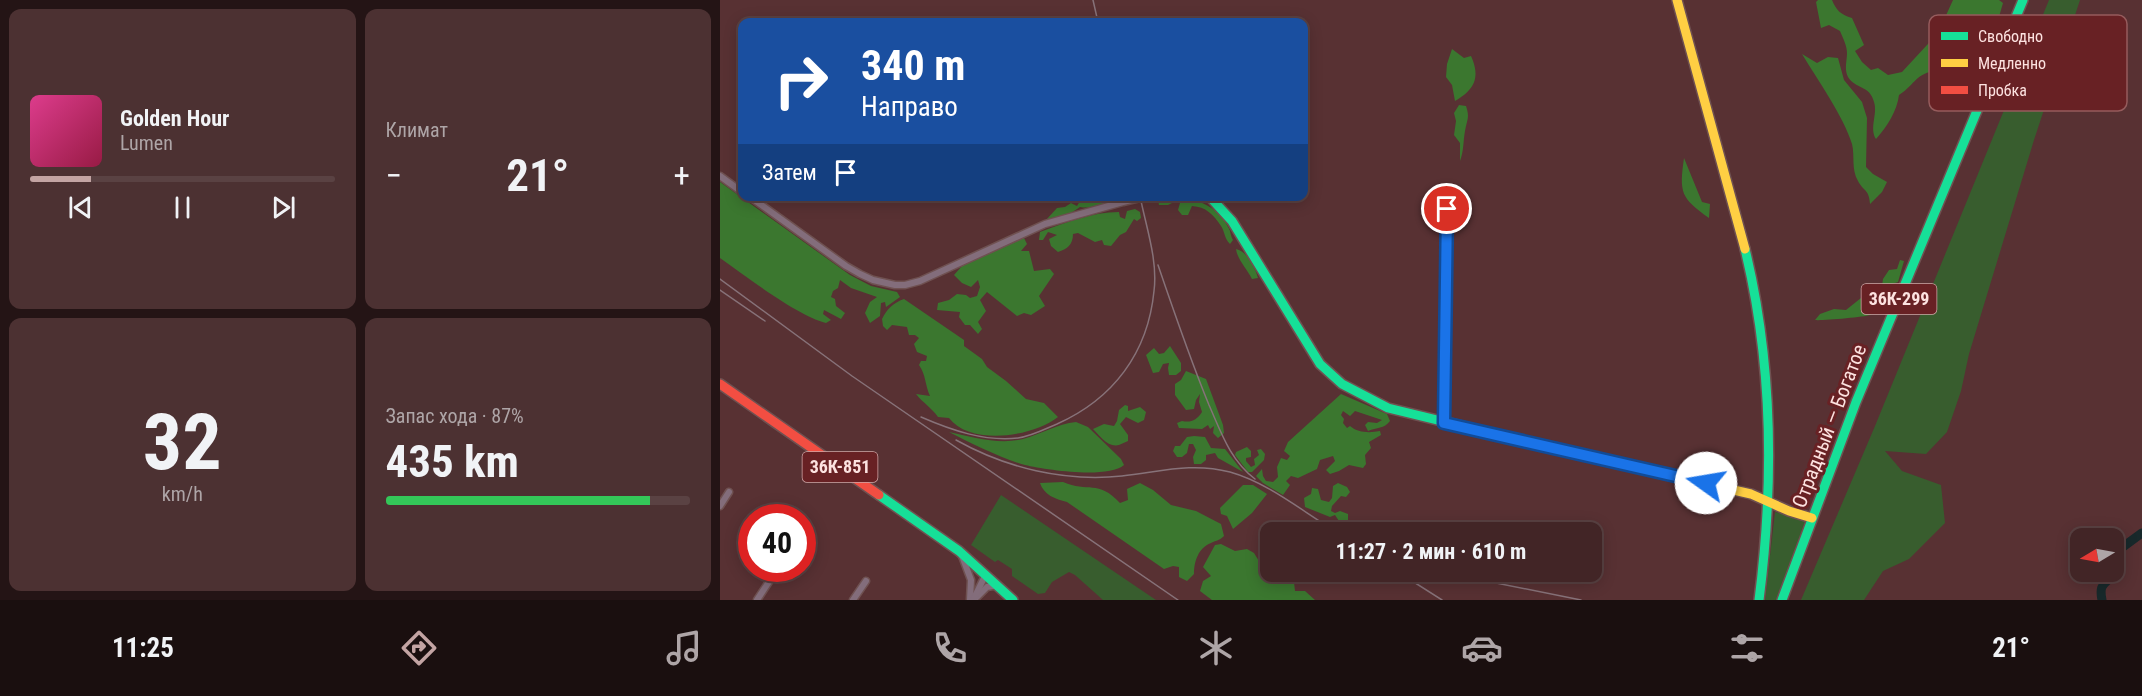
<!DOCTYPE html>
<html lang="ru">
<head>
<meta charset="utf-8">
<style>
  body { margin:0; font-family:"Roboto Condensed",sans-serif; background:#4c3132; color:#f1f3f6; height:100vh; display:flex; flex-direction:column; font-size:22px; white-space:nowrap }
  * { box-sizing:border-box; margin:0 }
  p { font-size:20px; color:#aea5a7 }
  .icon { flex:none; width:33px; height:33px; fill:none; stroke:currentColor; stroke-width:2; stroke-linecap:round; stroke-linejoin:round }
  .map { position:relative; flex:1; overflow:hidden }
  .side { display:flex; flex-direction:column; gap:9px; padding:9px; background:#241415; width:720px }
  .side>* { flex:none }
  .banner { position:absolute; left:18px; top:18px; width:570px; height:183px; border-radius:12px; box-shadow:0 3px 15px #0003,0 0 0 2px #5a4243; background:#1a4fa0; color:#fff; overflow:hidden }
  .needle { width:39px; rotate:260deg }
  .controls { position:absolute; left:1350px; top:528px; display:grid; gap:12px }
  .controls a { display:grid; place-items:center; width:54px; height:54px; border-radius:12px; background:#422526; box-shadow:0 3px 15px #0003,0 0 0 2px #5a4243; font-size:30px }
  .speed { position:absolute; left:18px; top:504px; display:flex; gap:12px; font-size:30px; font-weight:700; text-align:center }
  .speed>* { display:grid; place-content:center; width:78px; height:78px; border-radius:50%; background:#422526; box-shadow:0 3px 15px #0003,0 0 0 2px #5a4243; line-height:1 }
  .speed .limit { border:9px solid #d22; background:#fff; color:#111 }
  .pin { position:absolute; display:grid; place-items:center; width:51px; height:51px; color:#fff; margin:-26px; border:3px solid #fff; border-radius:50%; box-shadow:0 2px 6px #0007 }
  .me { position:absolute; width:66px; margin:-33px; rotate:283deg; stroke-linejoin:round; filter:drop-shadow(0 0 4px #0008) }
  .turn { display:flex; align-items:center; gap:21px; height:126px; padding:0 24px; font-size:27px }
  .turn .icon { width:78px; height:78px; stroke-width:2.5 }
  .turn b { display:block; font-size:42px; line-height:51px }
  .then { display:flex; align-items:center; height:57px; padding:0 24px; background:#0003; gap:12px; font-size:22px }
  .big { font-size:45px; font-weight:700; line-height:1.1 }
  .side .card { flex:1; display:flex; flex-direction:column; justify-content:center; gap:9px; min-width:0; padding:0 21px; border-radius:12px; background:#4c3132 }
  .side .dial { align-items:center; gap:0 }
  .dial b { font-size:78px; line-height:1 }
  .song { display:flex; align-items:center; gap:18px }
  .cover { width:72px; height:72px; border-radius:9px; background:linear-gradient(135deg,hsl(330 70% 55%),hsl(340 70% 35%)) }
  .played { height:6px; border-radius:3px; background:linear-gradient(90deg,#c3a4a3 20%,#5a4243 20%) }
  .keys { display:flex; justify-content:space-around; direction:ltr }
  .heat { display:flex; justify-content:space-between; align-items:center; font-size:33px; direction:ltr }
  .charge { height:9px; border-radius:4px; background:linear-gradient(90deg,#34c759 87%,#5a4243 0) }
  .side .tiles { flex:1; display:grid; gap:9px; grid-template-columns:repeat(2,1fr) }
  .trip { position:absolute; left:540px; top:522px; width:342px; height:60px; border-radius:12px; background:#422526; box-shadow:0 3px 15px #0003,0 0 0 2px #5a4243; font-weight:700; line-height:60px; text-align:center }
  .dock { display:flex; height:96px; justify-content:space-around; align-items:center; background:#1a0f0f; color:#aea5a7 }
  .dock .icon { width:42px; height:42px }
  .dock .current { color:#c3a4a3 }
  .dock b { font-size:27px; color:#f1f3f6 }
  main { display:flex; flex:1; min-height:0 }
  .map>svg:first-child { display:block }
  .green { fill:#385d2e }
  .forest { fill:#3b772f }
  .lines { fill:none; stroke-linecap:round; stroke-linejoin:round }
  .river { stroke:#18292b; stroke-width:9 }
  .street-casing { stroke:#6f5151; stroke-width:9 }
  .fast-casing { stroke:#6f5151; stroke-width:12 }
  .slow-casing { stroke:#6f5151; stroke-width:12 }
  .jam-casing { stroke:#6f5151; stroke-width:12 }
  .street { stroke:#836d7b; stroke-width:6 }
  .fast { stroke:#16e098; stroke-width:9 }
  .slow { stroke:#ffcf43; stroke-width:9 }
  .jam { stroke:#f24e42; stroke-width:9 }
  .rail { stroke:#877279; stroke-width:1.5 }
  .route-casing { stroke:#114b97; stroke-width:15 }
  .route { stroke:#1a73e8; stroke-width:10 }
  .labels { text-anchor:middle; stroke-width:6; stroke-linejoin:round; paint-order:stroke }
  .shield { fill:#682124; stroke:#d0a8a8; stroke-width:1.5 }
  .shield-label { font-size:18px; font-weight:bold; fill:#fde2e0 }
  .street-label { font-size:20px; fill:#fde2e0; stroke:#682124 }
  .key { fill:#682124; stroke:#955b5c; stroke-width:1.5 }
  .key-label { font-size:16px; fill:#fde2e0 }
</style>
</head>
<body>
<main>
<section class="side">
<div class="tiles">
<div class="card">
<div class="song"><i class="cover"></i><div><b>Golden Hour</b><p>Lumen</p></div></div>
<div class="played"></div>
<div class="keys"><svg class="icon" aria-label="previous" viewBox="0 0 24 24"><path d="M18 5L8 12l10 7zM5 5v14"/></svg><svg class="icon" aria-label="pause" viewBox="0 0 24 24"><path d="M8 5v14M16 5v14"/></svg><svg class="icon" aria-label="next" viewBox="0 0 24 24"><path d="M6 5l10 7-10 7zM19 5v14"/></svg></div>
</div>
<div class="card"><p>Климат</p>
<div class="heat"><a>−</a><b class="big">21°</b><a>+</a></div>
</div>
<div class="card dial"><b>32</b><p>km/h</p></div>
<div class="card"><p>Запас хода · 87%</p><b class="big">435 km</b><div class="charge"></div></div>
</div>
</section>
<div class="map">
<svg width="1422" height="600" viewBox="0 0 1422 600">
  <rect width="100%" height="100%" fill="#583133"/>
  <g class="green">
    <path d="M 1329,0 L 1360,0 L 1314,140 L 1249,354 L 1241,391 L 1227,432 L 1206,454 L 1165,451 L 1182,471 L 1221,485 L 1225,523 L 1189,559 L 1163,571 L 1144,600 L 1081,600 L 1155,426 Z"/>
    <path d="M 281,495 L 436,600 L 383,600 L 355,575 L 349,572 L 332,582 L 325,593 L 318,594 L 292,576 L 292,569 L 278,560 L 275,562 L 251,545 Z"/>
    <path d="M 1055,512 L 1086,519 L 1056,600 L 1045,600 Z"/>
  </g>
  <g class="forest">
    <path d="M 1098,0 L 1112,0 C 1116,10 1121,15 1132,18 L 1144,45 L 1135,51 L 1142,62 L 1151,70 L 1158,68 L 1168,75 L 1182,72 L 1207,45 L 1218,33 L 1233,0 L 1279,0 L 1283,3 L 1267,58 L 1234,51 L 1218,70 C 1194,74 1197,83 1179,95 C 1177,111 1167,127 1156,139 C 1149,128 1158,114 1154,102 C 1150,85 1135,89 1128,77 C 1124,69 1127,61 1127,53 C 1127,46 1123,38 1120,31 L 1109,25 L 1101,28 L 1096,2 Z"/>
    <path d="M 732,49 L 744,58 L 751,56 C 761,78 754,90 735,101 L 732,85 L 726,77 L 727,64 Z"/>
    <path d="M 1082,54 L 1097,63 L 1108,57 L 1118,58 L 1124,80 L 1142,102 L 1147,118 L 1146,167 L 1153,174 L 1167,182 L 1162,192 L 1150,204 C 1149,189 1144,192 1138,181 C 1131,169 1135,156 1132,144 C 1124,117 1097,79 1082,54 Z"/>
    <path d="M 739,105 L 746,106 C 750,118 747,119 745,131 C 743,142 744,150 740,161 L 740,143 L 734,135 L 736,121 L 734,113 Z"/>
    <path d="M 964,158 L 982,202 L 990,204 L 989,218 C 961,198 959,193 964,158 Z"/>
    <path d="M 0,182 L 130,275 L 151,286 L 177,292 L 180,297 L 166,307 L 165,302 L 161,303 L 160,316 L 150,323 L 145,313 L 150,302 L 157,297 L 131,288 L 120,280 L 118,288 L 113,291 L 111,297 L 115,299 L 116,306 L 125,313 L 121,319 L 104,310 L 103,314 L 111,320 L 106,323 C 76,315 27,277 0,258 Z"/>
    <path d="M 363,196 L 391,197 L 389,201 C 379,205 371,209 360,207 L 351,213 L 326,220 L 337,208 L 345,207 L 351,203 L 357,206 Z"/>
    <path d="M 470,199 C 486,203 501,211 508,227 C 511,231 510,235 513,240 L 510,244 C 504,238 505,232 501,226 C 493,214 486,207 472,206 L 468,215 L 462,215 L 458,210 L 460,203 L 454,202 L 448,205 L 439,205 L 438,200 Z"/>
    <path d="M 415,209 L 420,212 L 421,218 L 417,221 L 414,219 L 406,232 L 400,235 L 391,246 L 384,245 L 382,240 L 375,242 L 358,233 L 353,234 C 353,245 347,249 338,252 L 331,246 L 329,239 L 337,235 L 328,232 L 323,240 L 319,240 L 320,232 C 345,223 372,212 399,212 L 400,217 L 405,219 L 407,211 Z"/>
    <path d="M 304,238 L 307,244 L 301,251 L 309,251 L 314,271 L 330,269 L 334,274 L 319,296 L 325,306 L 311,315 L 304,313 L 297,316 L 267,292 L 260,300 L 266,311 L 258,322 L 262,329 L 258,334 L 250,325 L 245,325 L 239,317 L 240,312 L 217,310 L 218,303 L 229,300 L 237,294 L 246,295 L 250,298 L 257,296 L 260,287 L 258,280 L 251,287 L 242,283 L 234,275 L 242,266 Z"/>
    <path d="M 516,249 C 527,251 535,267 538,278 L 532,279 C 527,269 517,259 516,249 Z"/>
    <path d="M 1180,260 L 1184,261 L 1178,282 L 1169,285 L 1175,292 L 1169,303 L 1160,304 C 1157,309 1155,312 1150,315 C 1144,317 1100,321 1095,320 L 1100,314 L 1114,309 L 1126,310 L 1156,286 L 1162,286 L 1163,279 L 1169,270 L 1177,269 Z"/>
    <path d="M 184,299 L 244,340 L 244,346 L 262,359 L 267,367 L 286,381 L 306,399 L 324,403 L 338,417 C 313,437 250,446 229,418 L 218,417 C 212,408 203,403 196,394 L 210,396 C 205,385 206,375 199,365 L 201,361 L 206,361 L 207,356 L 197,352 L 194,344 L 199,338 L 195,335 L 189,335 L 187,327 L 172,325 L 167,330 L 163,326 L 162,319 C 167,309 173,303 184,299 Z"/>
    <path d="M 450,346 L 461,363 L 461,371 L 456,375 L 449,375 L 448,368 L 449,363 L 443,364 L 439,372 L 433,373 L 426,355 L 434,348 L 439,354 L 444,353 Z"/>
    <path d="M 466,371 L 486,379 L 503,425 L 504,433 L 498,438 L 493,433 L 494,426 L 490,429 L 488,425 L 482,429 L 459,428 L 457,423 L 462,421 C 471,423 477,420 482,412 L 479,402 L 480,394 L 476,400 L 474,409 L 466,410 L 455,395 L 455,384 L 461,380 Z"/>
    <path d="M 621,394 L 667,414 L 670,421 C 664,429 657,427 648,431 L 645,425 L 648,422 L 657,423 L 662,420 L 635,411 L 630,416 L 623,411 L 621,415 L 624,419 L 623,423 L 627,428 L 630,426 C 638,433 650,433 660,431 L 661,435 L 649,442 L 651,448 L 645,455 L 646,464 L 643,468 L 629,465 L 619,471 L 610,474 L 606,470 L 615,461 L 613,456 L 600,460 L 597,469 L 578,478 L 571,476 L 566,481 L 570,485 L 563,495 L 543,483 L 536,476 L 542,469 L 543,476 L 546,481 L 553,482 L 558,477 L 557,467 L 561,458 L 567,460 L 570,456 L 564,451 L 568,442 Z"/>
    <path d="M 405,405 L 408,406 L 408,411 L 420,407 L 426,412 L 424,420 L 418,423 L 406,417 L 400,424 L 408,435 L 408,441 C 405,442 402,444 399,445 C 388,448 379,435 373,429 L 384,424 L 394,426 L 397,421 L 399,410 Z"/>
    <path d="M 356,422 L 368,427 L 401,459 L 404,465 C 388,479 326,470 305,465 C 283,459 250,443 229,432 C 252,437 279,445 303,439 C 321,434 337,424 356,422 Z"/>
    <path d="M 474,436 L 485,437 L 491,448 L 505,449 L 523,472 L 498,458 L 495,453 L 486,455 L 486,460 L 481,464 L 474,464 L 473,457 L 476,450 L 473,444 L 469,444 L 467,453 L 462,457 L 457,457 L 453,451 L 455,446 L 460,446 L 467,437 Z"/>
    <path d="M 527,447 L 531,451 L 531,457 L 526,458 L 526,461 L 531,467 L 535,465 L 534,459 L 539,455 L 537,450 L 541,449 L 545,454 L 544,460 L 532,472 L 528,472 L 515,455 L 516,452 Z"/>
    <path d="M 343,482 C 368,493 378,479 400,503 L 408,500 L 407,489 L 420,483 L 433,490 L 451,505 L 476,511 L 501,524 L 504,536 C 499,541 497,540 491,543 C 478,548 474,562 474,574 L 467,581 L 459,577 L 459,567 L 453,566 L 444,569 L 347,502 C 335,499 324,495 320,483 Z"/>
    <path d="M 618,483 L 627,487 L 630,492 L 626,497 L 621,496 L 612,506 L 611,511 L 615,513 L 620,511 L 628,514 L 628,524 L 631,528 L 625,530 L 615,515 L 610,517 L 585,507 L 584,498 L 591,494 L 592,488 L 598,489 L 601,500 L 609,502 L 612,498 L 613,486 Z"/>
    <path d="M 523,485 L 533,485 L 547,494 L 532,513 L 513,529 L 507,516 L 501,514 L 500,508 Z"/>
    <path d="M 501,544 L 515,551 L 527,549 L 534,553 L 550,579 L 557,577 L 574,582 L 575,591 L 585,591 L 595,600 L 492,600 L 480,591 L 483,581 L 491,576 L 483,567 L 495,545 Z"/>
  </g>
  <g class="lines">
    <g class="river">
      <path d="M 1394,568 L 1396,552 L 1422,533"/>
      <path d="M 1382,600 C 1378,580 1388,586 1393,572"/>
    </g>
    <defs>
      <g id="street">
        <path d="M 0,176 L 22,192"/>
        <path d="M 29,196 L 126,266 L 140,274 L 153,280 L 175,285 L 185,285 L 200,281 L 325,224 L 403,202 L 428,196"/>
        <path d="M 724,423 L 727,209"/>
        <path d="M 0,506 L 9,492"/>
        <path d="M 242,556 L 251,580 L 250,600"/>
        <path d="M 257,597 L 267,587 L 278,585"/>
        <path d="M 37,600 L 58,568"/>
        <path d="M 133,600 L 146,581"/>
        <path d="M 253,600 L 266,574"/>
      </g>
      <g id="fast">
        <path d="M 489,196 L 512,221 L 600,364 L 622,384 L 668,408 L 861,455"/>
        <path d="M 1025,249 C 1053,364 1054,483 1039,600"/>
        <path d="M 159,495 L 239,551 L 293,600"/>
        <path d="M 1062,600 L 1136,402 L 1303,0"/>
      </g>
      <g id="slow">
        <path d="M 957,0 L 1025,249"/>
        <path d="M 861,455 L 1031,494 L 1069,511 L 1092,518"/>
      </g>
      <path id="jam" d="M 0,384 L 159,495"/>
    </defs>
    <use href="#street" class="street-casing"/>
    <use href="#fast" class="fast-casing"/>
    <use href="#slow" class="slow-casing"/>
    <use href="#jam" class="jam-casing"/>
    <use href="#street" class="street"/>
    <use href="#fast" class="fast"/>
    <use href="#slow" class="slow"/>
    <use href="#jam" class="jam"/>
    <g class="rail">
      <path d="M 373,0 L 378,22"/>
      <path d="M 438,265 C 454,312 470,359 489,405 C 501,432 510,460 535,479"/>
      <path d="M 0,279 L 132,376 L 458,600"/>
      <path d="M 0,290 L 45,321"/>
      <path d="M 201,417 C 231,430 265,442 298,438 C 312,436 325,429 337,424 C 393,399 428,353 434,291 C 438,260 426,227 420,196"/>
      <path d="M 236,440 C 286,468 344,482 402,476 C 440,472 471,462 510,472 C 549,483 583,512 617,532"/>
      <path d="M 678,572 L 722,600"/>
      <path d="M 721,572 L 861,600"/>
    </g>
  </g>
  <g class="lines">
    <defs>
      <path id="route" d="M 727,209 L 724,423 L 986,483"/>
    </defs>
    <use href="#route" class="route-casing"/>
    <use href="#route" class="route"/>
  </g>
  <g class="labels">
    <g class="shield">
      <rect x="1141.5" y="284" width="75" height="30" rx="4.5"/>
      <rect x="82.5" y="452" width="75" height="30" rx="4.5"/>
    </g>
    <g class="shield-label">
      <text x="1179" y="305">36К-299</text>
      <text x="120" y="473">36К-851</text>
    </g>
    <g class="street-label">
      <text transform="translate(1109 426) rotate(-69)" y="7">Отрадный — Богатое</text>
    </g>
  </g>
  <rect x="1209" y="15" width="198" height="96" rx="9" class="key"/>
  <rect x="1221" y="32" width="27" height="8" fill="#16e098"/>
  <rect x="1221" y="59" width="27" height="8" fill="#ffcf43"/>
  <rect x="1221" y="86" width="27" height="8" fill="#f24e42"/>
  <g class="key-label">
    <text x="1258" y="42">Свободно</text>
    <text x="1258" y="69">Медленно</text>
    <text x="1258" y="96">Пробка</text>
  </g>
</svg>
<div class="controls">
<a><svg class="needle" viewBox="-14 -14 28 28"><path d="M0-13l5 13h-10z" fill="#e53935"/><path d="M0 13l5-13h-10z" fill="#aea5a7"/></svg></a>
</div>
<div class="speed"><div class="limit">40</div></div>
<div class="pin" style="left:727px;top:209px;background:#d93025"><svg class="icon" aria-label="arrive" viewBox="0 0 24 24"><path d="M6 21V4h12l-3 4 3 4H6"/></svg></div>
<svg class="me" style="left:986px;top:483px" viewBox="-20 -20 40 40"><circle r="19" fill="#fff"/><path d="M0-13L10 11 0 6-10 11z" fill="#1a73e8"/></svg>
<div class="trip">11:27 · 2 мин · 610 m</div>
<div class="banner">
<div class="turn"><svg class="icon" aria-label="right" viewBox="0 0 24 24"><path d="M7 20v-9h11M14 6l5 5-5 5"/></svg><div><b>340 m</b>Направо</div></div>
<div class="then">Затем<svg class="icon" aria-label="arrive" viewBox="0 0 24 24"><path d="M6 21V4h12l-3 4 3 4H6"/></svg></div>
</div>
</div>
</main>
<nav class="dock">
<b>11:25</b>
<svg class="icon current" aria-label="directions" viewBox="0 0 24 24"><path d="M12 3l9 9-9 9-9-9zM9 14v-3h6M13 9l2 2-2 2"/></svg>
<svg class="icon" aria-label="music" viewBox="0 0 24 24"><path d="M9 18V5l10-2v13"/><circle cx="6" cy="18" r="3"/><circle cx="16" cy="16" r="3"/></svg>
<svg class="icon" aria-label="phone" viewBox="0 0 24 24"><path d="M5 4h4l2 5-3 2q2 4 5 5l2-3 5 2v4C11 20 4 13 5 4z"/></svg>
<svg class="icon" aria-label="climate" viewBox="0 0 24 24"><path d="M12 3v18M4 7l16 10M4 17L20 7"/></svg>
<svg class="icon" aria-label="car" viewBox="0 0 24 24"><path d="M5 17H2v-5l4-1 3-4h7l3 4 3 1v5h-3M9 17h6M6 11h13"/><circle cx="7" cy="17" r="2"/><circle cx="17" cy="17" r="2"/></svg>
<svg class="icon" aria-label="filters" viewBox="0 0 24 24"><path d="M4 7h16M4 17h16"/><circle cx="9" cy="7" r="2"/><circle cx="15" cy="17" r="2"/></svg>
<b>21°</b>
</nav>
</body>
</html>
